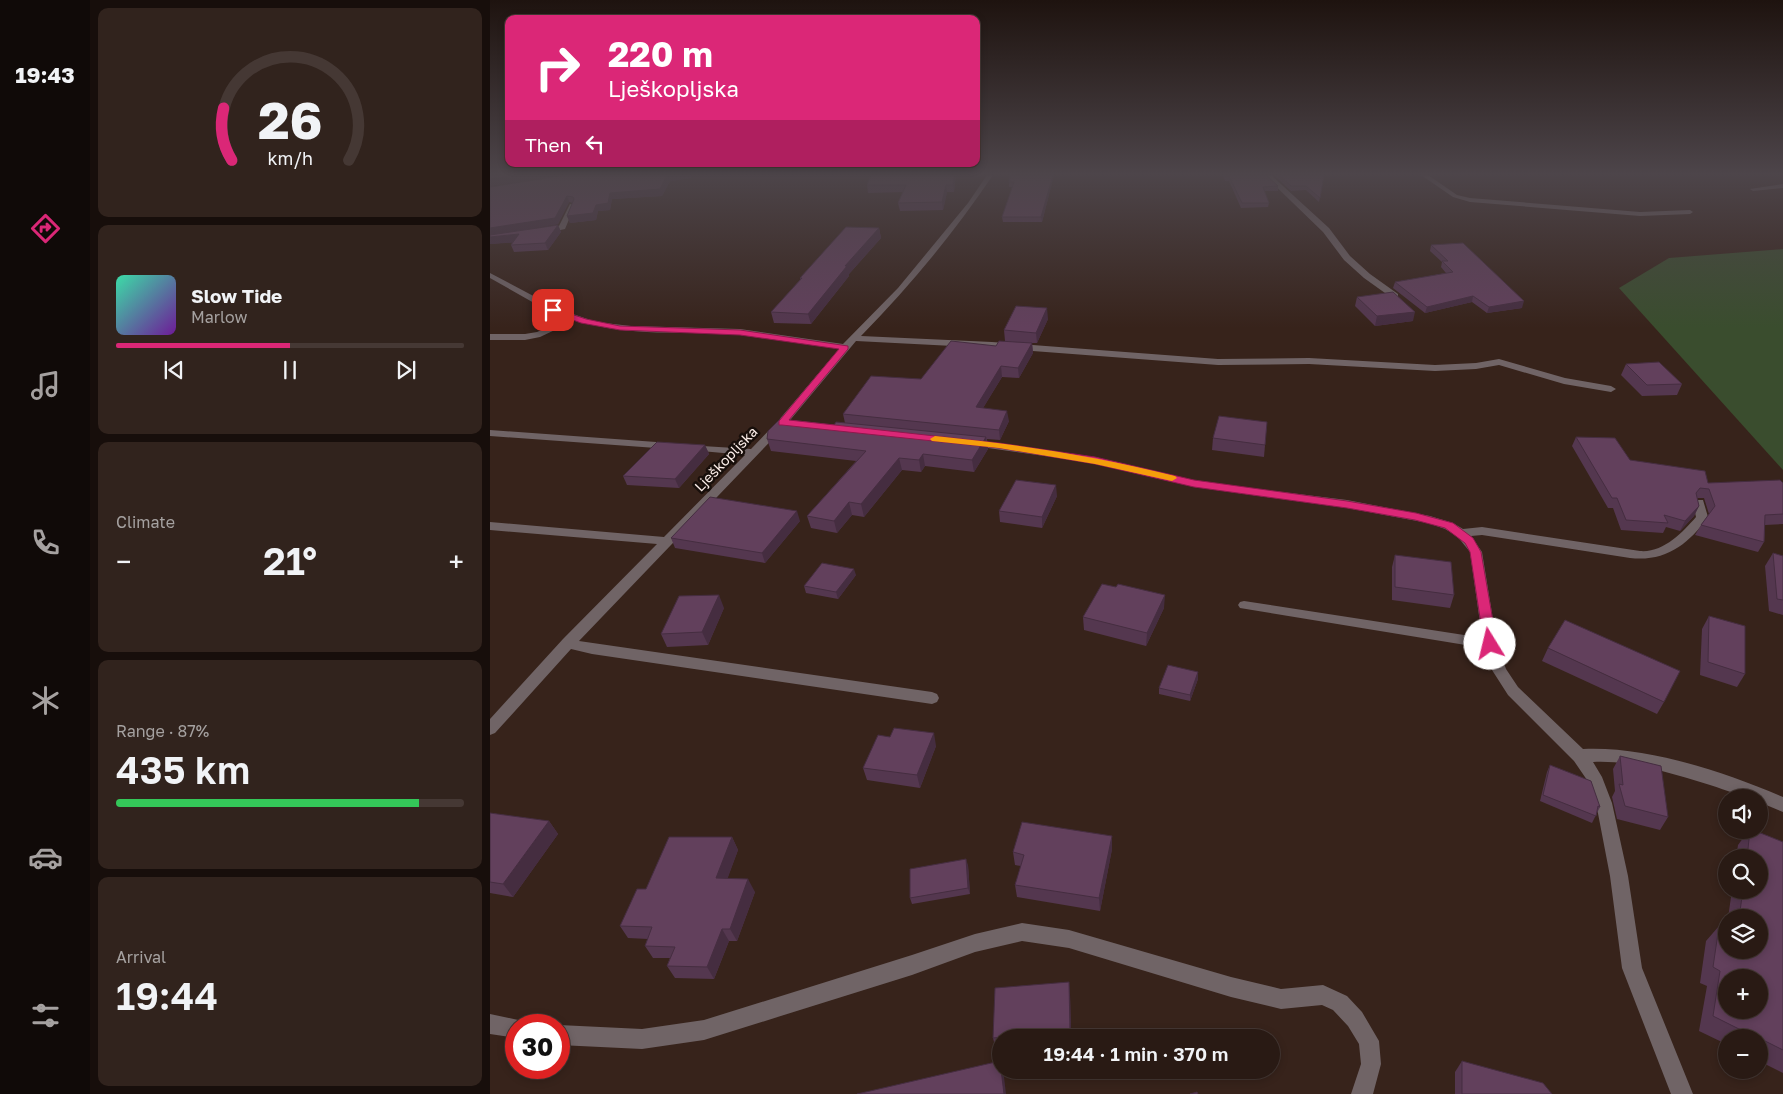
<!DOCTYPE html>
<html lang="en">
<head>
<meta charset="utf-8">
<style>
  body { margin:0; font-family:"Golos Text",sans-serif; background:#31231d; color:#f1f3f6; height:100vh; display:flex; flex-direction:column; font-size:19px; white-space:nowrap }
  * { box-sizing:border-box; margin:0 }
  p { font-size:16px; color:#a5a1a0 }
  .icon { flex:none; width:28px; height:28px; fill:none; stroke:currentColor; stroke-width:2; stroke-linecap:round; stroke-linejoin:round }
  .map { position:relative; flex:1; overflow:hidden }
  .panel { display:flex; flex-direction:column; gap:8px; padding:8px; background:#170e0b; width:400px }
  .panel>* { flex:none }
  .hud { position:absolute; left:15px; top:15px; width:475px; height:152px; border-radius:10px; box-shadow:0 2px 8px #0003,0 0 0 1px #453834; background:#db2777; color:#fff; overflow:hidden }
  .tools { position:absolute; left:1228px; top:789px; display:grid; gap:10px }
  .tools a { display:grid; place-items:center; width:50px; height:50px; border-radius:50%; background:#291a14; box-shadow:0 2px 8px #0003,0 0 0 1px #453834; font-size:25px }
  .speed { position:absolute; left:15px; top:1014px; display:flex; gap:10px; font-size:25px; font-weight:700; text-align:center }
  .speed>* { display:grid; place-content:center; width:65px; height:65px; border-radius:50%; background:#291a14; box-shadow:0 2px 8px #0003,0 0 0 1px #453834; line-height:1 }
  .speed .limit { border:8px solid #d22; background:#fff; color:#111 }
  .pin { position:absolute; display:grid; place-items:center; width:42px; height:42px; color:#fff; margin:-21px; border-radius:10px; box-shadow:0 2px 8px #0006 }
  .me { position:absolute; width:55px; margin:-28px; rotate:351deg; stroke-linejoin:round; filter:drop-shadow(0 0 4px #0008) }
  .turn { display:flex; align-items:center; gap:18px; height:105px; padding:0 20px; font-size:22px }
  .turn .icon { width:65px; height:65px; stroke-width:2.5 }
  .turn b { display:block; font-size:35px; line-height:42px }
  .then { display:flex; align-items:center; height:48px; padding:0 20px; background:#0003; gap:10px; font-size:19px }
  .big { font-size:38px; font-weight:600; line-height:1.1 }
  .panel .widget { flex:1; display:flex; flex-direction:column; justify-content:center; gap:8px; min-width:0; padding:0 18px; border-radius:10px; background:#31231d }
  .panel .dial { align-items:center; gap:0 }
  .dial svg { height:130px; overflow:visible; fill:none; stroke:#453834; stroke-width:7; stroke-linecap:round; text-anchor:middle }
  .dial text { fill:#f1f3f6; stroke:none }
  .song { display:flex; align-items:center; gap:15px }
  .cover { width:60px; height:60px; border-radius:8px; background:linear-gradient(135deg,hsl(160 70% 55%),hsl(280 70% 35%)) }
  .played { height:5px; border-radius:2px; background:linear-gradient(90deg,#db2777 50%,#453834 50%) }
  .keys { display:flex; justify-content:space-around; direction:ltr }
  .heat { display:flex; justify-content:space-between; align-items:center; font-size:28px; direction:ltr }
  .charge { height:8px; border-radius:4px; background:linear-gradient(90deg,#34c759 87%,#453834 0) }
  .trip { position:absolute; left:502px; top:1029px; width:288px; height:50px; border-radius:25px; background:#291a14; box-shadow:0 2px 8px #0003,0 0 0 1px #453834; font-weight:600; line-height:50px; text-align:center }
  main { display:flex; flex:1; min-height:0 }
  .tab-bar { display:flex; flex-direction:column; width:90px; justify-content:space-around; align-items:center; background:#100a08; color:#a5a1a0 }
  .tab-bar .icon { width:35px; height:35px }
  .tab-bar .selected { color:#db2777 }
  .tab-bar b { font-size:22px; color:#f1f3f6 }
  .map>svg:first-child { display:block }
  .green { fill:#3a4d2e }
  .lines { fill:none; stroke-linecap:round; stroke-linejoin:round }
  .service { fill:#706466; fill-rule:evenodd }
  .minor { fill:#706466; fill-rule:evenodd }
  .wall { fill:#54374f }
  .shaded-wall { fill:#452d40 }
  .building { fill:#62405c; stroke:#452d40; fill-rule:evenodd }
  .route { fill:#db2777; stroke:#8e194d }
  .slow { fill:#f59e0b }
  .labels { text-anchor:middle; stroke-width:5; stroke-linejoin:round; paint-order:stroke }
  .street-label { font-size:14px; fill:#fef0eb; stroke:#180f0b }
</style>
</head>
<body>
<main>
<nav class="tab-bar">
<b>19:43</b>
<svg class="icon selected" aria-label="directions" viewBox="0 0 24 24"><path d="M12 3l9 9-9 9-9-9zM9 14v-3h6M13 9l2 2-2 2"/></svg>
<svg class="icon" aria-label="music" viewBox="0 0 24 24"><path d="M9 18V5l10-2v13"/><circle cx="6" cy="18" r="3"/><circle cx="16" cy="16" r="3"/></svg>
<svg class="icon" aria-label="phone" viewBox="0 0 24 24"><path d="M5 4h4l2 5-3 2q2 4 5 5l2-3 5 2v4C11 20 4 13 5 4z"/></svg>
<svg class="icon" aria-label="climate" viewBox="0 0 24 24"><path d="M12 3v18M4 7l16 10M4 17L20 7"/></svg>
<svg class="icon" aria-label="car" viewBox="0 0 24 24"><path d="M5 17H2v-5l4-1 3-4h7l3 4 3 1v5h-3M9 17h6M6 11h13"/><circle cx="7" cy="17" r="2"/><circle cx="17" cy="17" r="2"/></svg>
<svg class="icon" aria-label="filters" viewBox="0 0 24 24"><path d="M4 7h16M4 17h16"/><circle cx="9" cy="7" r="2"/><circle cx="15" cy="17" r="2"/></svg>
</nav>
<section class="panel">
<div class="widget dial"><svg viewBox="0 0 100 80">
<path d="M14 69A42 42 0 1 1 86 69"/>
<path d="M14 69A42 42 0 0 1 9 37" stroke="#db2777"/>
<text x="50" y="56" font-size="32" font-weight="700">26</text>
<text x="50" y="72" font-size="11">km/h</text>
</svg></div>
<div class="widget">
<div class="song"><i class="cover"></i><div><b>Slow Tide</b><p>Marlow</p></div></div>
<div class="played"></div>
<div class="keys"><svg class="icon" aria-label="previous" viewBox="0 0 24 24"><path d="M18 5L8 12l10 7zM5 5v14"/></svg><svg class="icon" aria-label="pause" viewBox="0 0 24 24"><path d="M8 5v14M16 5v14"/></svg><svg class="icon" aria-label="next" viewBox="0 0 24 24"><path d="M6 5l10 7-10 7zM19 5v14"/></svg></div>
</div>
<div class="widget"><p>Climate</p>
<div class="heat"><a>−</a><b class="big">21°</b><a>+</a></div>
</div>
<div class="widget"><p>Range · 87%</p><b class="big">435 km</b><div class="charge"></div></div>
<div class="widget"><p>Arrival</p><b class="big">19:44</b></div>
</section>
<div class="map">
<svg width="1293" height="1094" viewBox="0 0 1293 1094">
  <rect width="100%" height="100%" fill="#37231b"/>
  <path class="green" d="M 1293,249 L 1293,470 L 1129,288 L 1179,258 Z"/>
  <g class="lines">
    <g class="service">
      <path d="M 931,175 L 938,175 L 967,195 L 980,198 L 1150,212 L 1200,210 L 1203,212 L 1200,214 L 1150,216 L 980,202 L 963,197 Z"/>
      <path d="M 1293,184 L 1293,188 L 1263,191 L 1260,189 Z"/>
      <path d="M 754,601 L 1000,639 L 1004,641 L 1006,644 L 1004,647 L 1000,649 L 750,608 L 748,605 L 750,602 Z"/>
    </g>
    <g class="minor">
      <path d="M 497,175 L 503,175 C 464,233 420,286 371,336 L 502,342 L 728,359 L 819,358 L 945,365 L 986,363 L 1009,359 L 1075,378 L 1121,386 L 1126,389 L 1121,392 L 1074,384 L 1009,365 L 986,369 L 945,371 L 819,364 L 728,365 L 502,348 L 366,341 L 296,425 L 89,641 L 442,692 L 447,694 L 449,698 L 447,702 L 442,704 L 102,654 L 81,649 L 5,733 L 0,735 L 0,719 L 73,639 L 167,544 L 0,530 L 0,522 L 174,537 L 255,455 L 200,450 L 195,447 L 196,445 L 261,449 L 288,421 L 349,349 C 316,344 283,337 250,335 C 195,330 139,338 86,320 L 50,337 L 35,340 L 0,340 L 0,334 L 35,334 L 47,332 L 78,318 L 60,312 L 0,278 L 0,273 L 66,308 L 106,322 L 141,326 L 250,329 L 353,344 L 408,288 L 478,203 Z"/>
      <path d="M 774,175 L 781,175 L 839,228 L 860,256 L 880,274 L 908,294 L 908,298 L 902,298 L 874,278 L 854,260 L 833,232 Z"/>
      <path d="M 80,204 L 85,205 L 75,229 L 52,234 L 52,230 L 69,226 Z"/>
      <path d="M 0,430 L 180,443 L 185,446 L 180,449 L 0,436 Z"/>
      <path d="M 481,440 L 605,457 L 705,481 L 857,500 L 940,516 L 963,523 L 973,529 L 992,527 L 1150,551 C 1173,553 1192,533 1206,517 L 1203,503 L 1205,500 L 1213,500 L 1218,517 C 1198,545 1175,562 1140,558 L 992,535 L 981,536 L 992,552 L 1007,644 L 1016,669 L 1028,687 L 1093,749 C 1158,746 1234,772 1293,797 L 1293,812 L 1269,802 L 1269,798 C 1252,798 1237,790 1220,785 C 1183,774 1142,760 1103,762 L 1112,777 L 1122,803 L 1138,876 L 1152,968 L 1203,1094 L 1181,1094 L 1132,968 L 1120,876 L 1106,803 L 1097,780 L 1084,761 L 1018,695 L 1002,670 L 993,644 L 980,552 L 967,536 L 955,529 L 938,523 L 857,508 L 705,487 L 605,463 L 477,445 L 476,443 L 477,441 Z"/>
      <path d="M 532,923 L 579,930 L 741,977 L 791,989 L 833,985 L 857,996 L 872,1012 L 889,1041 L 891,1064 L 883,1094 L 861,1094 L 871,1064 L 869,1044 L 858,1026 L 843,1010 L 832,1005 L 791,1009 L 741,997 L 579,948 L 532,941 L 485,952 L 422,975 L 214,1040 L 152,1049 L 69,1045 L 69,1025 L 152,1029 L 214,1020 L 422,955 L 485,934 Z"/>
      <path d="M 0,1014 L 33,1021 L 35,1025 L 26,1025 L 26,1038 L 0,1034 Z"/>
    </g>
  </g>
  <g class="wall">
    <path d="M 0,175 L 201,175 L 201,178 L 180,181 L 172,196 L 122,199 L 120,210 L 108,211 L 106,220 L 80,223 L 77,216 L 83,203 L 79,202 L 68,224 L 16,233 L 68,225 L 71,232 L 58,250 L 24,252 L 21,245 L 23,242 L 0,244 L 0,187 L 67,176 L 0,186 Z"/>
    <path d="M 466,175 L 464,192 L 457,192 L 453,210 L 410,211 L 408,203 L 413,192 L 378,193 L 377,185 Z"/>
    <path d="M 564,175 L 552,222 L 513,222 L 512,217 L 523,187 L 519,187 L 519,182 Z"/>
    <path d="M 733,175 L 776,175 L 788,186 L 788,191 L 774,191 L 779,203 L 778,207 L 751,208 L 739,181 L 735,181 Z"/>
    <path d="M 784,175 L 834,175 L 829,202 L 816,190 L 801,191 Z"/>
    <path d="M 389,228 L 391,238 L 359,274 L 359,276 L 321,324 L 284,323 L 281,312 L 310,280 L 310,278 Z"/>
    <path d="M 941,245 L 1032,308 L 997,313 L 982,302 L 935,313 L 903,288 L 905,282 L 956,273 L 951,267 L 952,262 L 940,251 Z"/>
    <path d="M 867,297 L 923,321 L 885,326 L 865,306 Z"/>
    <path d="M 558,319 L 547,343 L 542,343 L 543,353 L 529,378 L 512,377 L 493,408 L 519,421 L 510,440 L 497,439 L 498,449 L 484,472 L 435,466 L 431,472 L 412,470 L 374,517 L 362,515 L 347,533 L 321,528 L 317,516 L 366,461 L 281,451 L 277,439 L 355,423 L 353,414 L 506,346 L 515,341 L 514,330 Z"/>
    <path d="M 1136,364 L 1192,384 L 1187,395 L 1152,396 L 1131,375 Z"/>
    <path d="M 777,422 L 774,457 L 722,450 L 723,438 Z"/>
    <path d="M 1086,437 L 1140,460 L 1218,483 L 1293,483 L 1293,524 L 1275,525 L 1274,542 L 1268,552 L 1205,535 L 1211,525 L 1219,514 L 1214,498 L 1207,498 L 1209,506 L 1204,516 L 1190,531 L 1176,527 L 1173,533 L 1131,530 L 1123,508 L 1118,508 L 1082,446 Z"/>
    <path d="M 215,445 L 219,454 L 189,488 L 137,485 L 133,476 Z"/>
    <path d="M 567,496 L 552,528 L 510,522 L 509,511 Z"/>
    <path d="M 310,521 L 275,563 L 185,548 L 181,538 Z"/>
    <path d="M 1283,553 L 1293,556 L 1293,615 L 1279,611 L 1275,566 Z"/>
    <path d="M 905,555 L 964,595 L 960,608 L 902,600 L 902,567 Z"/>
    <path d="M 366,575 L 348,599 L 316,593 L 314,586 Z"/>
    <path d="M 234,608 L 218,645 L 177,647 L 171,634 Z"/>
    <path d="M 674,608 L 656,646 L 594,630 L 593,617 Z"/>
    <path d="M 1219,616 L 1255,674 L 1247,687 L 1210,675 L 1212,629 Z"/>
    <path d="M 1058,648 L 1174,702 L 1167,714 L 1052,661 Z"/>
    <path d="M 708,672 L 708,679 L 700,701 L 669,694 L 669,688 Z"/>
    <path d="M 400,737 L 446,746 L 430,788 L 377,780 L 373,768 Z"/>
    <path d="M 1130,756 L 1178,817 L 1170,830 L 1127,819 L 1122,797 L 1125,791 L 1123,769 Z"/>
    <path d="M 1060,765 L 1110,807 L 1102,823 L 1050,801 L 1057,772 Z"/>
    <path d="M 0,813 L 59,821 L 68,834 L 23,897 L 0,893 Z"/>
    <path d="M 1259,830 L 1263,830 L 1293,842 L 1293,1073 L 1269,1061 L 1269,1038 L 1236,1038 L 1236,1044 L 1209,1031 L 1217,986 L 1210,983 L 1216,941 L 1229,926 L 1236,950 L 1269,918 L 1238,918 L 1242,890 L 1269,890 L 1269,858 L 1246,858 L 1248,845 Z"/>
    <path d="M 622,836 L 622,849 L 610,911 L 527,897 L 525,885 L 531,866 L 525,865 L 523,852 Z"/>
    <path d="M 242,837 L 248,850 L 237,879 L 265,892 L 247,941 L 239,941 L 224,979 L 185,978 L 177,966 L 180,958 L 163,958 L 155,946 L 158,939 L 138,938 L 130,926 L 156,889 Z"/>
    <path d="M 478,865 L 480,894 L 422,904 L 420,898 Z"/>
    <path d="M 580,994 L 581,1038 L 511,1038 L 511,1049 L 506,1050 L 503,1038 Z"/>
    <path d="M 972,1061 L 1062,1094 L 965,1094 L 965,1072 Z"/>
  </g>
  <g class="shaded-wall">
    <path d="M 29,175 L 76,175 L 0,186 L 0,179 Z"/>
    <path d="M 177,175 L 201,175 L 201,178 L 180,181 L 172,196 L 122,199 L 120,210 L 108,211 L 106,220 L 80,223 L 77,216 L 106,205 L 120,193 Z"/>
    <path d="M 464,175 L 466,175 L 464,192 L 463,185 Z"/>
    <path d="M 563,175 L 564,175 L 552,222 L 551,217 Z"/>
    <path d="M 456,185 L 457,192 L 453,210 L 452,202 Z"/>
    <path d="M 77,196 L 79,202 L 68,224 L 0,236 L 0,228 Z"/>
    <path d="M 68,225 L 71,232 L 58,250 L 55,243 Z"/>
    <path d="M 389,228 L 391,238 L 359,274 L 359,276 L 321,324 L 318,314 L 355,266 Z"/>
    <path d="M 29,234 L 32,242 L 0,244 L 0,237 Z"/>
    <path d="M 983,296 L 982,302 L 935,313 L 937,307 Z"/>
    <path d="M 1034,301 L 1032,308 L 997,313 L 999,307 Z"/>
    <path d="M 557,308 L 558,319 L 547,343 L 546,333 Z"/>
    <path d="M 925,312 L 923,321 L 885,326 L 887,316 Z"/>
    <path d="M 542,343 L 543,353 L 529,378 L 528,368 Z"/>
    <path d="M 511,366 L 512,377 L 487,418 L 486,407 Z"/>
    <path d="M 517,411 L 519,421 L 510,440 L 509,430 Z"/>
    <path d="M 496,437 L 498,449 L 484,472 L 482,460 Z"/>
    <path d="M 215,445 L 219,454 L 189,488 L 185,479 Z"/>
    <path d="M 433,454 L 435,466 L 431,472 L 429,460 Z"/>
    <path d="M 409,458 L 412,470 L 374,517 L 371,504 Z"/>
    <path d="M 566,485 L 567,496 L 552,528 L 552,517 Z"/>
    <path d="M 359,502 L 362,515 L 347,533 L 344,521 Z"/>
    <path d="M 1209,506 L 1204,516 L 1190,531 L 1195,521 Z"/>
    <path d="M 307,511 L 310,521 L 275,563 L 272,553 Z"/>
    <path d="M 364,569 L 366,575 L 348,599 L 346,592 Z"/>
    <path d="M 229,595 L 234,608 L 218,645 L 212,632 Z"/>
    <path d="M 675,595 L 674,608 L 656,646 L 657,633 Z"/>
    <path d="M 708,672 L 708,679 L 700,701 L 700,695 Z"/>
    <path d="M 444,733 L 446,746 L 430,788 L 427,775 Z"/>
    <path d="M 59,821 L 68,834 L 23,897 L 13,884 Z"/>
    <path d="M 622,836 L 622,849 L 610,911 L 609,898 Z"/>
    <path d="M 242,837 L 248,850 L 233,891 L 226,878 Z"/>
    <path d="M 476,859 L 478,865 L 480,894 L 478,888 Z"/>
    <path d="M 258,879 L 265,892 L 247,941 L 240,929 Z"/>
    <path d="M 232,929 L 239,941 L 224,979 L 217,967 Z"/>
    <path d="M 579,982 L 580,994 L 581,1038 L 580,1031 Z"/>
    <path d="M 510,1061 L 511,1070 L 512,1070 L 514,1077 L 516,1094 L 514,1094 Z"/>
  </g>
  <g class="building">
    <path d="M 0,175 L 29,175 L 0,179 Z"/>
    <path d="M 75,175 L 177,175 L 170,189 L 120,193 L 118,203 L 106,205 L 103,213 L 77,216 L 84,199 L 83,197 L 77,196 L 65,218 L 0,228 L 0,187 Z"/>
    <path d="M 381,175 L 464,175 L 463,185 L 456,185 L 452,202 L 408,203 L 416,185 L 377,185 Z"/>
    <path d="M 520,175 L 563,175 L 551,217 L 512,217 L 524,182 L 519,182 Z"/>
    <path d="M 735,175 L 776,175 L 788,186 L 773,187 L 779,203 L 752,203 L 739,176 L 735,176 Z"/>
    <path d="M 789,175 L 834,175 L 830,198 L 816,186 L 801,186 Z"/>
    <path d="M 68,225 L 55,243 L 21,245 L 29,234 L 0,237 L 0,235 Z"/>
    <path d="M 356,227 L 389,228 L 355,266 L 357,266 L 318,314 L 281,312 L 312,278 L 310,278 Z"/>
    <path d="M 973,243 L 1034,301 L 999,307 L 983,296 L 937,307 L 905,282 L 963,272 L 952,261 L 958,261 L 941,245 Z"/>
    <path d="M 903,292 L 925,312 L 887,316 L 867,297 Z"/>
    <path d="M 526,306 L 557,308 L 546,333 L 514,330 Z"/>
    <path d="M 461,341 L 506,346 L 509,341 L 542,343 L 528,368 L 511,366 L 486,407 L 517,411 L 509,430 L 353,414 L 381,376 L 431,379 Z"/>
    <path d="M 1169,362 L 1192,384 L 1157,385 L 1136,364 Z"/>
    <path d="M 729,416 L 777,422 L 775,445 L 723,438 Z"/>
    <path d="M 290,419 L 344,425 L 346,422 L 496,437 L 482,460 L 433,454 L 429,460 L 409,458 L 371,504 L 359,502 L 344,521 L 317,516 L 376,451 L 277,439 L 278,431 Z"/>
    <path d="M 1086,437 L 1125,438 L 1140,460 L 1215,471 L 1218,483 L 1290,480 L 1293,483 L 1293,514 L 1275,515 L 1274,542 L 1211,525 L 1225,506 L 1219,489 L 1210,488 L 1206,493 L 1209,506 L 1195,521 L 1174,515 L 1178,523 L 1136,520 L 1127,498 L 1122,498 Z"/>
    <path d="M 167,442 L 215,445 L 185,479 L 133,476 Z"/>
    <path d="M 526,480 L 566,485 L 552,517 L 509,511 Z"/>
    <path d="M 220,497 L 307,511 L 272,553 L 181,538 Z"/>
    <path d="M 1283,553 L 1293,556 L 1293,600 L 1287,599 Z"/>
    <path d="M 905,555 L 961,562 L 964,595 L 905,587 Z"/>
    <path d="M 332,563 L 364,569 L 346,592 L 314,586 Z"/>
    <path d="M 612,584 L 626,587 L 628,584 L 675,595 L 657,633 L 593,617 Z"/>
    <path d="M 229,595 L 212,632 L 171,634 L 189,596 Z"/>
    <path d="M 1219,616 L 1255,626 L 1255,674 L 1218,662 Z"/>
    <path d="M 1075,620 L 1190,671 L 1174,702 L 1058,648 Z"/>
    <path d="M 678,665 L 708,672 L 700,695 L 669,688 Z"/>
    <path d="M 404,728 L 444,733 L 427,775 L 373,768 L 388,735 L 400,737 Z"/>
    <path d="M 1130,756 L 1171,766 L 1178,817 L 1135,806 L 1129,784 L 1133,785 Z"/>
    <path d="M 1060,765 L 1101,781 L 1110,807 L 1108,806 L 1106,816 L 1053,795 Z"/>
    <path d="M 0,813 L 59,821 L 13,884 L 0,882 Z"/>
    <path d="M 532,822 L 622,836 L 609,898 L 525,885 L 534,855 L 523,852 Z"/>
    <path d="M 1260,830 L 1263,830 L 1293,842 L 1293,1050 L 1269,1038 L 1267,1038 L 1223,1016 L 1230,971 L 1223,967 L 1229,926 L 1236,929 L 1236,950 L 1269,950 L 1269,918 L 1249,918 L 1253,890 L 1269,890 L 1269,858 L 1257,858 ZM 1236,978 L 1269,978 L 1269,1010 L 1236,1010 Z"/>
    <path d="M 179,837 L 242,837 L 226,878 L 258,879 L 240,929 L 232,929 L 217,967 L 177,966 L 185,947 L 155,946 L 162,927 L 130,926 L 147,889 L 156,889 Z"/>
    <path d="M 476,859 L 478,888 L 420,898 L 420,869 Z"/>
    <path d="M 579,982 L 580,1031 L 503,1038 L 505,988 Z"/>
    <path d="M 510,1061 L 514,1094 L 367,1094 Z"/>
    <path d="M 972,1061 L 1053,1083 L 1062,1094 L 972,1094 Z"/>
    <path d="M 707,1092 L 708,1094 L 700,1094 Z"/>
  </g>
  <linearGradient id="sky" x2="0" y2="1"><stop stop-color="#1e130f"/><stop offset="0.53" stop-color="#4d454a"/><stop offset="1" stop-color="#4d454a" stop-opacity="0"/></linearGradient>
  <rect width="1293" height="328" fill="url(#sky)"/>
  <path class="route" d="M 63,308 L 96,319 L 130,326 L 250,330 L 358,346 L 358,349 L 299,420 L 509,443 L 605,457 L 704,480 L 857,501 L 926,513 L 963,523 L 983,538 L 991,552 L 1007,644 L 1005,648 L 996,648 L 994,644 L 980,552 L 975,543 L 955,528 L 925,520 L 857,508 L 704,487 L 605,464 L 509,448 L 292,425 L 289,425 L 289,421 L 349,349 L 250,335 L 130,330 L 91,323 L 61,312 L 59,310 Z"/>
  <path class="slow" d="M 445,436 C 526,444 606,456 685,476 L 687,478 L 682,481 L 605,464 L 509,448 L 442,441 L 440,439 Z"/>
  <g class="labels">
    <g class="street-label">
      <text transform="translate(236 459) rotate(-46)" y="5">Lješkopljska</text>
    </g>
  </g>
</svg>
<div class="tools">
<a><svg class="icon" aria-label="sound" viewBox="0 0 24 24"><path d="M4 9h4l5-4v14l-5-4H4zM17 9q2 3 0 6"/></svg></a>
<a><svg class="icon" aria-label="search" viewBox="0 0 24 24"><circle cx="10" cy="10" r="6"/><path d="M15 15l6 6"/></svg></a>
<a><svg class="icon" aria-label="layers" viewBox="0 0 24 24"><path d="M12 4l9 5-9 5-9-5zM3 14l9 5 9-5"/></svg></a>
<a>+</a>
<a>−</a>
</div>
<div class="speed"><div class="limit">30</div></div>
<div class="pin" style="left:63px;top:310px;background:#d93025"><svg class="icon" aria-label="arrive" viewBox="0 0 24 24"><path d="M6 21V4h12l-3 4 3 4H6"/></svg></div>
<svg class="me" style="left:1000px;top:644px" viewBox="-20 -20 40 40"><circle r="19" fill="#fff"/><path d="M0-13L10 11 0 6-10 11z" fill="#db2777"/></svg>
<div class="trip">19:44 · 1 min · 370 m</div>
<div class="hud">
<div class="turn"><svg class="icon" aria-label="right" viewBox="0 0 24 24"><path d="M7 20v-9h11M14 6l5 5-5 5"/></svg><div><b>220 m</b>Lješkopljska</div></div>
<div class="then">Then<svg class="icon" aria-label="left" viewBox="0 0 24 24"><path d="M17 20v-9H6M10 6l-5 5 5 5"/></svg></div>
</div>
</div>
</main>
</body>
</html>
